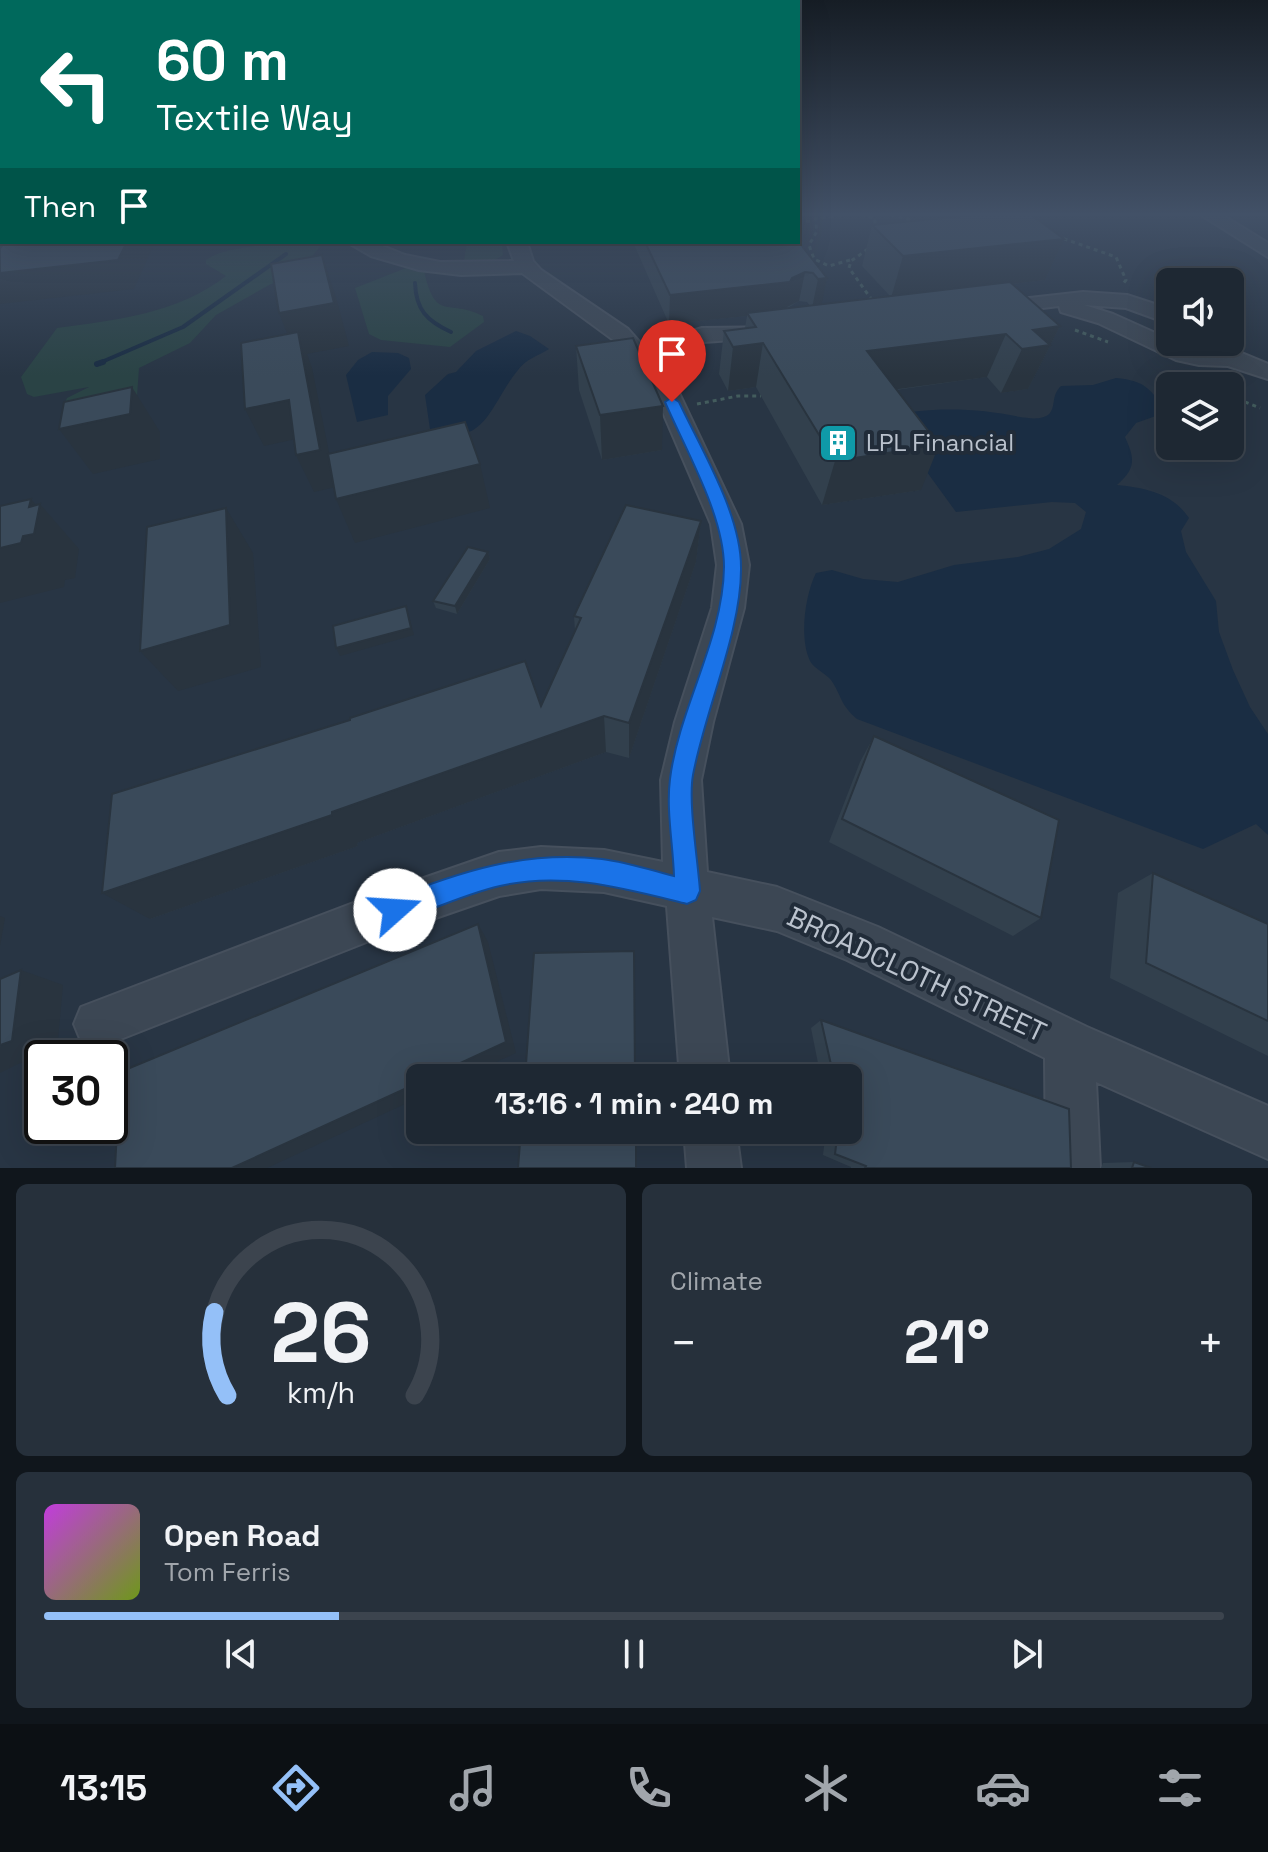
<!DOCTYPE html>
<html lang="en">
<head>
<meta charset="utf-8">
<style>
  body { margin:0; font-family:"Space Grotesk",sans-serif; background:#26303b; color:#f1f3f6; height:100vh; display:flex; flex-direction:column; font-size:30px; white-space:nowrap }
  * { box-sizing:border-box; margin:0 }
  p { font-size:26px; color:#a1a6ac }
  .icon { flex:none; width:44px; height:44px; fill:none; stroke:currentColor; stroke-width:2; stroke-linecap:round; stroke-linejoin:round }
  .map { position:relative; height:1168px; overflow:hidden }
  .sheet { display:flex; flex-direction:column; gap:16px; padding:16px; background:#10161c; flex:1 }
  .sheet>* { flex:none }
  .banner { position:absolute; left:0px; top:0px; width:800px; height:244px; box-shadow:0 8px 32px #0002,0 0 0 2px #3c444e; background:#00695c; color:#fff; overflow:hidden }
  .fabs { position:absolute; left:1156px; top:268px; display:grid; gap:16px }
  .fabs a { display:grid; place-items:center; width:88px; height:88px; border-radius:12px; background:#1e2833; box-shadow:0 8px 32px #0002,0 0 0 2px #3c444e; font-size:40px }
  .speed { position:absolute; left:24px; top:1040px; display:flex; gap:16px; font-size:40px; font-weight:700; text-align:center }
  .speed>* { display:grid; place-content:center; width:104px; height:104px; border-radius:50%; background:#1e2833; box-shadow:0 8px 32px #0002,0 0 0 2px #3c444e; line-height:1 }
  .speed .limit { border:4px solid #111; border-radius:12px; background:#fff; color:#111 }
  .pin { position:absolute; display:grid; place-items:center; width:68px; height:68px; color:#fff; margin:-82px -34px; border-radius:50% 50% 50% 0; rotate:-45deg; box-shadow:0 0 8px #0007 }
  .pin .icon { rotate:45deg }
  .me { position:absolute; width:88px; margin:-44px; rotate:71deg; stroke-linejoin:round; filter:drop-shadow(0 0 6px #0008) }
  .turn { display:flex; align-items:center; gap:28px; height:168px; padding:0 24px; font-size:36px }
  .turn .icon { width:104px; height:104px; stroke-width:2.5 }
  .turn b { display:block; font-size:56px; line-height:68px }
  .then { display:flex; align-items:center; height:76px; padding:0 24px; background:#0003; gap:16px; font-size:30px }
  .big { font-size:60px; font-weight:600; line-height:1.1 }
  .sheet .card { flex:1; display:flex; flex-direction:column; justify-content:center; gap:12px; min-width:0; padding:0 28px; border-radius:12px; background:#26303b }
  .sheet .dial { align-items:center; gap:0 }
  .dial svg { height:208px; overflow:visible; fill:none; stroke:#3c444e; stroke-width:7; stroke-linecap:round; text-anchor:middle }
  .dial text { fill:#f1f3f6; stroke:none }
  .song { display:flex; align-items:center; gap:24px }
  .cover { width:96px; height:96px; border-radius:12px; background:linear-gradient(135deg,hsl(290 70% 55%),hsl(80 70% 35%)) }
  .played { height:8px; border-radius:4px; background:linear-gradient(90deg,#94c0f8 25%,#3c444e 25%) }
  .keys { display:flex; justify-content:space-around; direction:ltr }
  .heat { display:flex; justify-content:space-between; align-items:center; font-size:44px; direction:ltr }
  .sheet .tiles { flex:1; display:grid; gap:16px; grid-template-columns:1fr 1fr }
  .card:last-child { grid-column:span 2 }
  .trip { position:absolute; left:406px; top:1064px; width:456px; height:80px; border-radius:12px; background:#1e2833; box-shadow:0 8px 32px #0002,0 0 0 2px #3c444e; font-weight:600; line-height:80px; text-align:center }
  .tab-bar { display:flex; height:128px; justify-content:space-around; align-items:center; background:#0c1014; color:#a1a6ac }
  .tab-bar .icon { width:56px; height:56px }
  .tab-bar .selected { color:#94c0f8 }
  .tab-bar b { font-size:36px; color:#f1f3f6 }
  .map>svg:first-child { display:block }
  .green { fill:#2a4345 }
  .water { fill:#1a2d43 }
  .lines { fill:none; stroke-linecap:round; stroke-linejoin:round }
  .stream-far1 { stroke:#1a2d43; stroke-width:4 }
  .stream { stroke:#1a2d43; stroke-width:6 }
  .minor-casing { stroke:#46505d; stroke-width:4 }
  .path { stroke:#435c5d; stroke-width:3; stroke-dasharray:4 4; stroke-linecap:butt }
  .minor { fill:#3c4754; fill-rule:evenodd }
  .wall { fill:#32404d; fill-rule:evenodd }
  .shaded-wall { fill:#29343f }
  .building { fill:#3a4a5a; stroke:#29343f; stroke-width:2 }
  .route { fill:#1a73e8; stroke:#114b97; stroke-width:2 }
  .labels { text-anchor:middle; stroke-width:8; stroke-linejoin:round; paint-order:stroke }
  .poi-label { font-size:24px; fill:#bac2cd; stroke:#212c39; text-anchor:start }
  .near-street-label { font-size:28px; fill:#bac2cd; stroke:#212c39 }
</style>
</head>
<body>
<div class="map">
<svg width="1268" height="1168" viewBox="0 0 1268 1168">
  <rect width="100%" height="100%" fill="#283544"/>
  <g class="green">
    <path d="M 268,242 L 324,242 L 297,274 L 271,284 L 216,315 L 190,343 L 139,368 L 136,411 L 64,405 L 67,398 L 89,387 L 34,397 L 27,394 L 21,377 L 57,328 C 116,320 177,314 226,276 L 206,264 L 206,260 C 225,247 247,250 268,242 Z"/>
    <path d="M 467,242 L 502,242 L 503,255 L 493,261 L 464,262 Z"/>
    <path d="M 406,268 L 424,271 C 436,323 447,298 483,316 L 484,322 L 450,347 L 381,340 L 369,334 L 355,288 Z"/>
  </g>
  <g class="water">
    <path d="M 516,331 L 530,336 L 549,349 C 538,356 526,359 518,370 C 491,402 485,452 430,429 L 425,395 L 448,374 L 456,372 L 476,351 Z"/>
    <path d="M 372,352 L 398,353 L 409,358 L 411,369 L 388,396 L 388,415 L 357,422 L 346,375 L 358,360 Z"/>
    <path d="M 1116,378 C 1146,381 1149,388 1167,412 L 1136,423 L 1125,437 C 1135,459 1136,468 1117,485 C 1146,488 1172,493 1189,518 L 1181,531 L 1186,552 L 1216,601 L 1219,632 L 1233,670 L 1250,707 L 1268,734 L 1268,835 L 1256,824 L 1203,849 L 857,719 C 841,705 843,700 833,683 C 828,674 815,670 810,661 C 799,638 805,595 816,573 L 832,570 L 863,579 L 898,582 L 954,565 L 1018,557 L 1049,549 L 1081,529 L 1086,512 L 1075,503 L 1052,502 L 956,512 L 887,417 C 927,406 979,408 1020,417 C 1028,418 1043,421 1050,413 C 1056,405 1051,396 1061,386 L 1093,385 Z"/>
  </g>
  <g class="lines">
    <g class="stream-far1">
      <path d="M 415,283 C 416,310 427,321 451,332"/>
      <path d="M 97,364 L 183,327 L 286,254"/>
    </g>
    <path class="stream" d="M 97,364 L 103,362"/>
    <defs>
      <g id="minor">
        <path d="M 1198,213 L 1219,213 L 1268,243 L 1268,257 Z"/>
        <path d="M 347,242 L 373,242 L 405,255 L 440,262 L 514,261 L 507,242 L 527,242 L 533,261 L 541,270 L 628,329 L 643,346 L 702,328 L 775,327 L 778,332 L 775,337 L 704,342 L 654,357 L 672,378 L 741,524 L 749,565 L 744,608 L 713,722 L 701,780 L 707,872 L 777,887 L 878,927 L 1087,1027 L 1268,1106 L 1268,1159 L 1096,1082 L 1100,1168 L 1046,1168 L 1045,1058 L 847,960 L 777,931 L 712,917 L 730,1078 L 680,1078 L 667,906 L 604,892 L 541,889 L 499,896 L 369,941 L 98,1048 L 81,1041 L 74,1024 L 81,1007 L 369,897 L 499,852 L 541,847 L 604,850 L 663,862 L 661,780 L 675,722 L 712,608 L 717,565 L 711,524 L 649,380 L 612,339 L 522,273 L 461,275 L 419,270 L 371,256 Z"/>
        <path d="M 1083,292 L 1127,295 L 1170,309 L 1170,324 L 1126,308 L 1084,305 L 1113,314 L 1191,349 L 1202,351 L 1204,344 L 1220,344 L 1268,364 L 1268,379 L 1228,366 L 1199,365 L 1176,360 L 1098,323 L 1061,312 L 1059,306 L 993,314 L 982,308 L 993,302 Z"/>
        <path d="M 684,1130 L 736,1130 L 741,1168 L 687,1168 Z"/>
      </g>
    </defs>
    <use href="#minor" class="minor-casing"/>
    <g class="path">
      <path d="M 883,213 L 919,222"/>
      <path d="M 798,220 L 814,222"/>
      <path d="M 1056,236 L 1116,257 L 1126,280 L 1123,284"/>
      <path d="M 868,249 L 851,261 L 849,268 L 874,303"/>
      <path d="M 850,260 L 829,266 L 814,259 L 809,245 L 817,231 L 815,219 L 852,213 L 875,218 L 875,228"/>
      <path d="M 1075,330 L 1108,342"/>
      <path d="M 1198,375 L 1212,386"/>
      <path d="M 1230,396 L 1260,408"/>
      <path d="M 697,404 L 738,396 L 761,396"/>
    </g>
    <use href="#minor" class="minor"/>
  </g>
  <g class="wall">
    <path d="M 872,225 L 1064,239 L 1045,280 L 1012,284 L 1060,326 L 1028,389 L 1001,393 L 987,377 L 896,390 L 921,490 L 822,505 L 756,387 L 728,391 L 719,374 L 724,331 L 745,328 L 747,316 L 669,324 L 633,242 L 798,242 L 827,278 L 821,304 L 890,296 L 862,266 ZM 799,301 L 807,302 L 810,306 L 786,309 Z"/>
    <path d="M 576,346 L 662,450 L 602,460 L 579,390 Z"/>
    <path d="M 701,521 L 696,562 L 629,758 L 606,752 L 357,843 L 358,846 L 150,919 L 350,720 L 541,706 L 575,631 L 574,616 Z"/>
    <path d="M 488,552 L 490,559 L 457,614 L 436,608 L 433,601 Z"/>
    <path d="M 874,736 L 1041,918 L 1013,936 L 829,842 L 860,762 Z"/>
    <path d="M 1153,873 L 1268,924 L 1268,1056 L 1110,978 L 1118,893 Z"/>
    <path d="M 821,1020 L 1071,1168 L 851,1168 L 851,1167 L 823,1155 L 826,1130 L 848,1130 L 848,1078 L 821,1078 L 811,1028 Z"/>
    <path d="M 1134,1162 L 1151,1168 L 1101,1168 L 1103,1163 Z"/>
  </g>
  <g class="shaded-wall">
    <path d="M 1064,239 L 1045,280 L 891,298 L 903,256 Z"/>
    <path d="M 127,242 L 155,242 L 134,289 L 0,304 L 0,273 Z"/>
    <path d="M 322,255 L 336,297 L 349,346 L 307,354 L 312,368 L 336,487 L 314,492 L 296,455 L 296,356 L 279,313 Z"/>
    <path d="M 805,272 L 799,301 L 787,307 L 785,312 L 747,313 L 747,316 L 669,324 L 670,295 L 792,278 Z"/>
    <path d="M 827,278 L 821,307 L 812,308 L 818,279 Z"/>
    <path d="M 1060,326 L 1028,389 L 1001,393 L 1022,349 L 1033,330 Z"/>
    <path d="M 1006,334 L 987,377 L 854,395 L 867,351 Z"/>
    <path d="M 763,343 L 756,387 L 728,391 L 733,347 Z"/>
    <path d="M 132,387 L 160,432 L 160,459 L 93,474 L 59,429 Z"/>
    <path d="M 289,400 L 305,437 L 264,446 L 245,409 Z"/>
    <path d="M 663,406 L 662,450 L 602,460 L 600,415 Z"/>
    <path d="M 939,445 L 921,490 L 822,505 L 835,461 Z"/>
    <path d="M 480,464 L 490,508 L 355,543 L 336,499 Z"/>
    <path d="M 31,499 L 39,508 L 40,504 L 79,549 L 75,578 L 65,580 L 64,587 L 0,603 L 0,548 L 29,507 Z"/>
    <path d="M 226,508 L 253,553 L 261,667 L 178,691 L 140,651 Z"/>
    <path d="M 701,521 L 696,562 L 629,758 L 629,723 Z"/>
    <path d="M 488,552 L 490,559 L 457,614 L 455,606 Z"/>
    <path d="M 406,606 L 414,635 L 340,656 L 336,648 Z"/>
    <path d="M 604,716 L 606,752 L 357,843 L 358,846 L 150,919 L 102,893 Z"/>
    <path d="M 0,916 L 5,918 L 0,946 Z"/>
    <path d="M 478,924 L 488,942 L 516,1053 L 461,1078 L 428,1078 Z"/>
    <path d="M 21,970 L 63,985 L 57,1051 L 18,1064 L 0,1073 L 0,1045 Z"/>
    <path d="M 420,1082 L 420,1097 L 267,1168 L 232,1168 Z"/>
  </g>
  <g class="building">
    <path d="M 995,213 L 1029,213 L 1064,239 L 903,256 L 872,225 Z"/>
    <path d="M 798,241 L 827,278 L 818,279 L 813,273 L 805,272 L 792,278 L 790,282 L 670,295 L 645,242 L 798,242 Z"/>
    <path d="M 5,242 L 127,242 L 118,260 L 0,273 L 0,248 Z"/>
    <path d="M 322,255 L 334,303 L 279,313 L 271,264 Z"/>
    <path d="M 1010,282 L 1060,326 L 1033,330 L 1050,345 L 1022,349 L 1006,334 L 867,351 L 939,445 L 835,461 L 763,343 L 733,347 L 724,331 L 756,327 L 747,313 Z"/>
    <path d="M 298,332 L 320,450 L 296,455 L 289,400 L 245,409 L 241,343 Z"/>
    <path d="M 633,338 L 663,406 L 600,415 L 576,346 Z"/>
    <path d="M 132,387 L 130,414 L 59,429 L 64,402 Z"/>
    <path d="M 465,422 L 480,464 L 336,499 L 328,454 Z"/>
    <path d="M 31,499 L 29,507 L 40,504 L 34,534 L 23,536 L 21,543 L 0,548 L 0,506 Z"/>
    <path d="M 626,505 L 701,521 L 629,723 L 604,716 L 332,812 L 332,815 L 102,893 L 112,794 L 350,720 L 350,718 L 525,661 L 541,706 L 581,618 L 574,616 Z"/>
    <path d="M 226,508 L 230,625 L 140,651 L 147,527 Z"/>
    <path d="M 468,547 L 488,552 L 455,606 L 433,601 Z"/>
    <path d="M 406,606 L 411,628 L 336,648 L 333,626 Z"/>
    <path d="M 874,736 L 1059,820 L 1041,918 L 842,819 Z"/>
    <path d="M 1153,873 L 1268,924 L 1268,1021 L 1146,963 Z"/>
    <path d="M 478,924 L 506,1042 L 428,1078 L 420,1078 L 420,1082 L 232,1168 L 115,1168 L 120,1072 Z"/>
    <path d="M 634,951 L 635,1078 L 525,1078 L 534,953 Z"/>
    <path d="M 21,970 L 12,1041 L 0,1045 L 0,979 Z"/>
    <path d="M 821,1020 L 1069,1109 L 1071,1168 L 865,1168 L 866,1166 L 835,1154 L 838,1130 L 848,1130 L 848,1078 L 834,1078 Z"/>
    <path d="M 521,1130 L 636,1130 L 636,1168 L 518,1168 Z"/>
    <path d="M 1134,1162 L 1151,1168 L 1132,1168 Z"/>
  </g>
  <linearGradient id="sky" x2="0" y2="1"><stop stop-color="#161d25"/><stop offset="0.57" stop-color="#425167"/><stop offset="1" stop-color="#425167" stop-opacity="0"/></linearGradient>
  <rect width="1268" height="376" fill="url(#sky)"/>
  <path class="route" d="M 672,397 L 679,402 C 701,449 741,514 741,567 C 742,630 705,710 693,775 C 688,802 698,861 700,891 L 696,900 L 687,904 C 626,889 563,871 500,886 C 465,894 429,911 395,923 L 386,919 L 383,910 L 386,901 C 458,872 524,850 602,859 C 626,862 651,870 674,876 C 673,845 666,809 670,779 C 679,707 723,640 724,567 C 724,515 685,449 665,402 Z"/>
  <defs>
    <symbol id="building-square" viewBox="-11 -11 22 22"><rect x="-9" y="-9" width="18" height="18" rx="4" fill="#0f9aa8" stroke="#212c39"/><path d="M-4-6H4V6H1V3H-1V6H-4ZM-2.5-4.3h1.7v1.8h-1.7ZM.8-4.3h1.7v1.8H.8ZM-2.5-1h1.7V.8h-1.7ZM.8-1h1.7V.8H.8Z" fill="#fff"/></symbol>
  </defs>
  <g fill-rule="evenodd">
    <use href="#building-square" x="816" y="421" width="44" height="44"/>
  </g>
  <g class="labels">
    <g class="poi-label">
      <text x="866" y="451">LPL Financial</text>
    </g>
    <g class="near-street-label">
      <text transform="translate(917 974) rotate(25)" y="10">BROADCLOTH STREET</text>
    </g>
  </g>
</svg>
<div class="fabs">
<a><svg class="icon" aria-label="sound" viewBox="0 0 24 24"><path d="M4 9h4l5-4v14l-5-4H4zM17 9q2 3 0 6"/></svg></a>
<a><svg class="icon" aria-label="layers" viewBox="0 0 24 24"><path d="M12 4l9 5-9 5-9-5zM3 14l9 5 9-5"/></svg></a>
</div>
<div class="speed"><div class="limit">30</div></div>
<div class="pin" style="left:672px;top:402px;background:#d93025"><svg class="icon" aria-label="arrive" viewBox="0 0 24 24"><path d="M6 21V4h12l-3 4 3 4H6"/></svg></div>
<svg class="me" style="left:395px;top:910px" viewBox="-20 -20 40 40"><circle r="19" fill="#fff"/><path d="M0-13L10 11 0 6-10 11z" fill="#1a73e8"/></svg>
<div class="trip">13:16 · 1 min · 240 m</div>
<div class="banner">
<div class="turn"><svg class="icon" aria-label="left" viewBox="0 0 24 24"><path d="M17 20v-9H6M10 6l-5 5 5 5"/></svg><div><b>60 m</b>Textile Way</div></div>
<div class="then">Then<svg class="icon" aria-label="arrive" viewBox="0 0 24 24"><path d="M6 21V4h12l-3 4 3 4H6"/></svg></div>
</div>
</div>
<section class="sheet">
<div class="tiles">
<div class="card dial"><svg viewBox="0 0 100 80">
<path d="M14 69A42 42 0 1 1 86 69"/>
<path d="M14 69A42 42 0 0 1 9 37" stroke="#94c0f8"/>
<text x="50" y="56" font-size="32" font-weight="700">26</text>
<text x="50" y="72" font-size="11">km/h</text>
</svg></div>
<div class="card"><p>Climate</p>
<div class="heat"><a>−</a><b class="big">21°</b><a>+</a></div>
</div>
<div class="card">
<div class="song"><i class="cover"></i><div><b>Open Road</b><p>Tom Ferris</p></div></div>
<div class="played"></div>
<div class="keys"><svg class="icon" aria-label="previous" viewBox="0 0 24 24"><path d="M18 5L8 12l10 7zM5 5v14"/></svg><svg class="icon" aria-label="pause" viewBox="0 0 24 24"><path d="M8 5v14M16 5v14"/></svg><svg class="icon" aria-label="next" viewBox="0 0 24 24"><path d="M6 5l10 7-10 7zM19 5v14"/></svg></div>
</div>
</div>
</section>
<nav class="tab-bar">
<b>13:15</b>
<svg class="icon selected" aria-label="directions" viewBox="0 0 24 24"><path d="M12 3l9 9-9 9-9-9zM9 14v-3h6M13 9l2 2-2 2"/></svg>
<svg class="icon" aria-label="music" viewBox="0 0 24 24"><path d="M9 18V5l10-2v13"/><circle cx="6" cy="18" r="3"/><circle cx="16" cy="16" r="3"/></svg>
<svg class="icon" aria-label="phone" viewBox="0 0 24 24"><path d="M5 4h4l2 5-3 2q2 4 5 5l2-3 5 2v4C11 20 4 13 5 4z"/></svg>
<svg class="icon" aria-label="climate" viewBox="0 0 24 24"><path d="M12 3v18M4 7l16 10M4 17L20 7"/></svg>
<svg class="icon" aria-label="car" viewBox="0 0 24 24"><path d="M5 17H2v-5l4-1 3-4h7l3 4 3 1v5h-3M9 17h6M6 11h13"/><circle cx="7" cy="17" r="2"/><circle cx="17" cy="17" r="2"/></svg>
<svg class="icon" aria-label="filters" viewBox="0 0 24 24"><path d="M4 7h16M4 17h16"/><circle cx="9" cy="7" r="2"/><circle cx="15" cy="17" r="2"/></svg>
</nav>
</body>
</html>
